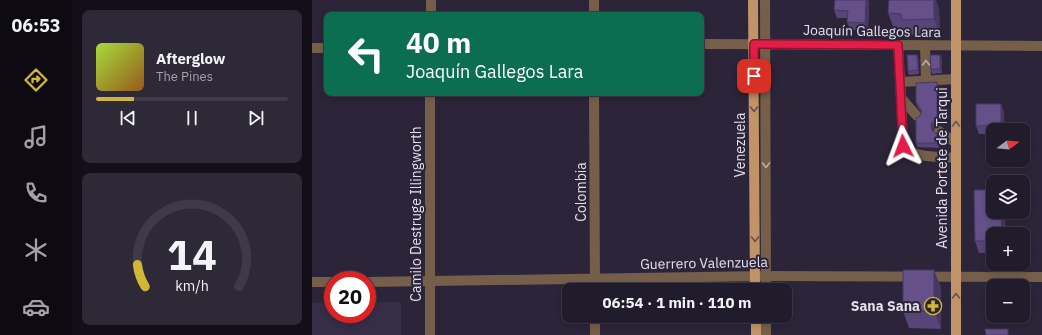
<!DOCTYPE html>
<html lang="en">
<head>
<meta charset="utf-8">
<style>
  body { margin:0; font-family:"IBM Plex Sans",sans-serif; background:#2d2937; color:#f1f3f6; height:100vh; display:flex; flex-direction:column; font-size:15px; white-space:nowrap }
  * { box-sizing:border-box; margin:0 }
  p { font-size:13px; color:#a2a1a9 }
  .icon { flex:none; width:22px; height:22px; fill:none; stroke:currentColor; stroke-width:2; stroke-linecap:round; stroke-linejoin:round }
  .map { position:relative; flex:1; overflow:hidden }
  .details { display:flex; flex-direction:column; gap:10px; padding:10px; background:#120f18; width:240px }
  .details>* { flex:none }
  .hud { position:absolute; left:12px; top:12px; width:380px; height:84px; border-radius:8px; box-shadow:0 2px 6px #0003,0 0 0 1px #3e3a47; background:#0b6e4f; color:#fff; overflow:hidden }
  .needle { width:26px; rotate:74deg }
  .buttons { position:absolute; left:674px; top:123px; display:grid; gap:8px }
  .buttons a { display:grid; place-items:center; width:44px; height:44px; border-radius:8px; background:#211c2b; box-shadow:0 2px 6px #0003,0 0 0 1px #3e3a47; font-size:20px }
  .speed { position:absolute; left:12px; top:271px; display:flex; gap:8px; font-size:20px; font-weight:700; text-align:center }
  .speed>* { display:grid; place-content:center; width:52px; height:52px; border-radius:50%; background:#211c2b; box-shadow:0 2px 6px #0003,0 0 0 1px #3e3a47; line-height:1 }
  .speed .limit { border:6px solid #d22; background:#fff; color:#111 }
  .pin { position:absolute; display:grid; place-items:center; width:34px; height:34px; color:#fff; margin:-17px; border-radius:8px; box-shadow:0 2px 6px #0006 }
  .me { position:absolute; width:44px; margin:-22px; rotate:357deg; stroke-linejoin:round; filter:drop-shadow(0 0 3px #0008) }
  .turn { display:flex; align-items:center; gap:14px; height:84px; padding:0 16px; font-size:18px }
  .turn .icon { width:52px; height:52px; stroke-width:2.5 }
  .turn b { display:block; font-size:28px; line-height:34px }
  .details .tile { flex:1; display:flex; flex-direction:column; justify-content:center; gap:6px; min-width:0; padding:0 14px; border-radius:8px; background:#2d2937 }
  .details .dial { align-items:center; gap:0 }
  .dial svg { height:104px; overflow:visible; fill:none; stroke:#3e3a47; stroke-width:7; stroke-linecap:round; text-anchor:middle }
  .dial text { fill:#f1f3f6; stroke:none }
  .song { display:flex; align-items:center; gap:12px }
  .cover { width:48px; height:48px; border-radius:6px; background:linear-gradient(135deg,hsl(80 70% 55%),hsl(30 70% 35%)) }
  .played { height:4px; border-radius:2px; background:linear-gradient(90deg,#d1b736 20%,#3e3a47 20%) }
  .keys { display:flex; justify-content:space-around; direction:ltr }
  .trip { position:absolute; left:250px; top:283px; width:230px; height:40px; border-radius:8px; background:#211c2b; box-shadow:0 2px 6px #0003,0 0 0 1px #3e3a47; font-weight:800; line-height:40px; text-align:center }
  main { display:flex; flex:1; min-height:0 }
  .menu { display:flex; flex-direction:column; width:72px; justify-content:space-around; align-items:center; background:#0d0b11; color:#a2a1a9 }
  .menu .icon { width:28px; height:28px }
  .menu .selected { color:#d1b736 }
  .menu b { font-size:18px; color:#f1f3f6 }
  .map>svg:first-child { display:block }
  .built { fill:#362d47 }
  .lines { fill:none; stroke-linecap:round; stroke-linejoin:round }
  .minor { stroke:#755f4a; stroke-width:10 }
  .major { stroke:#c09468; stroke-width:10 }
  .wall { fill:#574577 }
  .shaded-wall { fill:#473861 }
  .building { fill:#65508a; stroke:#473861 }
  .oneway { stroke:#b7acab }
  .oneway2 { stroke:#67514c }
  .route-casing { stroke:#92132f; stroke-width:10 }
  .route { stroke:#e11d48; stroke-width:7 }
  .labels { text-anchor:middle; stroke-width:4; stroke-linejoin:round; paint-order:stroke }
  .street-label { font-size:14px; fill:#e3dfec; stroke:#2c2539 }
  .poi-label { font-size:14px; font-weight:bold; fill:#e3dfec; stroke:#2c2539; text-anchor:end }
</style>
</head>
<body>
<main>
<nav class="menu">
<b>06:53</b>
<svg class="icon selected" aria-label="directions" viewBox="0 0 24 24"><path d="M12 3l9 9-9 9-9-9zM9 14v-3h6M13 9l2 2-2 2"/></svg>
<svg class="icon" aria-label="music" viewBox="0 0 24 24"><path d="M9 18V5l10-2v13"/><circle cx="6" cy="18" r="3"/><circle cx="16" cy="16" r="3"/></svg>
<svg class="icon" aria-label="phone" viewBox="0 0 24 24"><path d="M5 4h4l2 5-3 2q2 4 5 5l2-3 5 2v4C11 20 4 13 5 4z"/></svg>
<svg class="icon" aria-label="climate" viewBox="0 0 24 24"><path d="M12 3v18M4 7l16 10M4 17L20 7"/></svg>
<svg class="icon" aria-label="car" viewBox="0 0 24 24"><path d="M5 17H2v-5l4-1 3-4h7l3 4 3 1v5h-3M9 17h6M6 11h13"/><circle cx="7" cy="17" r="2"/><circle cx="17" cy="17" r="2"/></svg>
</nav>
<section class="details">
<div class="tile">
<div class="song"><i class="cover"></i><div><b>Afterglow</b><p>The Pines</p></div></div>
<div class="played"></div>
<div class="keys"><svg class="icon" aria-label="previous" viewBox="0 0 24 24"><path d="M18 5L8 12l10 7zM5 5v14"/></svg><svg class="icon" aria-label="pause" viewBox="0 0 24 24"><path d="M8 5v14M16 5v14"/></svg><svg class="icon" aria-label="next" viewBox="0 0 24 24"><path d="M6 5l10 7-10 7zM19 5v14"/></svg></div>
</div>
<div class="tile dial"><svg viewBox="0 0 100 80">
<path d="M14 69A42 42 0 1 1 86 69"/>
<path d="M14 69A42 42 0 0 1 8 52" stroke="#d1b736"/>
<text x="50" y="56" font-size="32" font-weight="700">14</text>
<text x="50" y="72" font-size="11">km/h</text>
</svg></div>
</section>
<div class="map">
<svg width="730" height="335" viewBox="0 0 730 335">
  <rect width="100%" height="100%" fill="#2c2539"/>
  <path class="built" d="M 21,302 L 21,314 L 55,314 L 55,302 L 89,302 L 89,335 L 0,335 L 0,303 Z"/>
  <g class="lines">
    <g class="minor">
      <path d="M 282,0 L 282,15"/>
      <path d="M 453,0 L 454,290"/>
      <path d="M 119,15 L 119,0"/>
      <path d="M 389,44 L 730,46"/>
      <path d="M 586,45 L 589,98 L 605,116"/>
      <path d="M 613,46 L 614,80"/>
      <path d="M 0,48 L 15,48"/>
      <path d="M 588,82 L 644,79"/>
      <path d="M 282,93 L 283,290"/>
      <path d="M 589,98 L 591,146 C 602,159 628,156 644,158"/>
      <path d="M 627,131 L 644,143"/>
      <path d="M 0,282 L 21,282"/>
      <path d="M 55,282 L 454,276 L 730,277"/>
      <path d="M 283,316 L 283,335"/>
      <path d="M 454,316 L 454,335"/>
      <path d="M 118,335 L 118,93"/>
    </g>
    <g class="major">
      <path d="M 441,0 L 443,290"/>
      <path d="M 644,0 L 644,335"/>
      <path d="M 444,316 L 444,335"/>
    </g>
  </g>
  <g class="wall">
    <path d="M 523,0 L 556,0 L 557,3 L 556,31 L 538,30 L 535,22 L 535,18 L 525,18 L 522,10 Z"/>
    <path d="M 577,0 L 624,0 L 627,9 L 628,34 L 595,35 L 593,29 L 582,29 L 576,13 Z"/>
    <path d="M 628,55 L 630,59 L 630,73 L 620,74 L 619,69 Z"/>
    <path d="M 607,60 L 607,74 L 597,75 L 596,71 Z"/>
    <path d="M 625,82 L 626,86 L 627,125 L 622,127 L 621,130 L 625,134 L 627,139 L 627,148 L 605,147 L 604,143 L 608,116 L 609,112 L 605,106 L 604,102 Z"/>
    <path d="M 689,104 L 692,113 L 692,130 L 681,130 L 681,134 L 667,134 L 664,126 Z"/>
    <path d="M 681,234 L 681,253 L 667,253 L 663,241 Z"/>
    <path d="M 622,270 L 629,288 L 629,329 L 597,328 L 591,311 Z"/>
  </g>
  <g class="shaded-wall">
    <path d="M 554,0 L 556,0 L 557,3 L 556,31 L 553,23 Z"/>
    <path d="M 622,0 L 624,0 L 627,9 L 628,34 L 622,19 Z"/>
    <path d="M 605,55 L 607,60 L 607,74 L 606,70 Z"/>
    <path d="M 628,55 L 630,59 L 630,73 L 628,69 Z"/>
    <path d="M 625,82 L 626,86 L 627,125 L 625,120 Z"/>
    <path d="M 689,104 L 692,113 L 692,130 L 691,130 L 689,125 Z"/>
    <path d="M 620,122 L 622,127 L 621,131 L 621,134 L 619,126 Z"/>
    <path d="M 625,134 L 627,139 L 627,148 L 625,143 Z"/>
    <path d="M 689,212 L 693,212 L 694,234 L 690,234 Z"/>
    <path d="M 622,270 L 629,288 L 629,329 L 622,311 Z"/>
  </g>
  <g class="building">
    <path d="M 523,0 L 554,0 L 553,23 L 535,22 L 536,11 L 522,10 Z"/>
    <path d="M 577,0 L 622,0 L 622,19 L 590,20 L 589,14 L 576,13 Z"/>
    <path d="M 595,55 L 605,55 L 606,70 L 596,71 Z"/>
    <path d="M 618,55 L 628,55 L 628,69 L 619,69 Z"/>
    <path d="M 625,82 L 625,120 L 620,122 L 619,126 L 620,130 L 625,134 L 625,143 L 604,143 L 604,118 L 608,116 L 610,111 L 604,102 L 604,83 Z"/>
    <path d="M 664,104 L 689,104 L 689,125 L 664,126 Z"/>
    <path d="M 662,190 L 681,190 L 681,212 L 689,212 L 690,234 L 681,234 L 681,241 L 663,241 Z"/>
    <rect x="591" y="270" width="31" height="41"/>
    <path d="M 673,329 L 696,329 L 696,335 L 674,335 Z"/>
  </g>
  <defs><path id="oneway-chevron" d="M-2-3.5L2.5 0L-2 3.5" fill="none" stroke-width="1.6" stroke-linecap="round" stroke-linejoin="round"/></defs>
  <g class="oneway">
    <use href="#oneway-chevron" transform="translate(614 63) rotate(-90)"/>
    <use href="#oneway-chevron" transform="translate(454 165) rotate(90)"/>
  </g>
  <g class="oneway2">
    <use href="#oneway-chevron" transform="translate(442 109) rotate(90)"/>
    <use href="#oneway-chevron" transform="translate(644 124) rotate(-90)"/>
    <use href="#oneway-chevron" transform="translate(443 239) rotate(90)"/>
    <use href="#oneway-chevron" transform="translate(644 296) rotate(-90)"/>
  </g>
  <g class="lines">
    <defs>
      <path id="route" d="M 442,76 L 442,44 L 586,45 L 591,146"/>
    </defs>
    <use href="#route" class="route-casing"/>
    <use href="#route" class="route"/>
  </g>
  <defs>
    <symbol id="pharmacy-ring" viewBox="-11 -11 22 22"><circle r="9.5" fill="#2c2539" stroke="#d1b736" stroke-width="1.5"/><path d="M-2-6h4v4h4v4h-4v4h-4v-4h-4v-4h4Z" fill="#d1b736"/></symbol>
  </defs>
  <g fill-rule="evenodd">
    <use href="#pharmacy-ring" x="611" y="296" width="20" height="20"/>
  </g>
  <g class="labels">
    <g class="street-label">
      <text transform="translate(560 31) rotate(1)" y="5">Joaquín Gallegos Lara</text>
      <text transform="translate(428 145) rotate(-90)" y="5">Venezuela</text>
      <text transform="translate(630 168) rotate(-90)" y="5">Avenida Portete de Tarqui</text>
      <text transform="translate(269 192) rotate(-90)" y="5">Colombia</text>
      <text transform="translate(104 214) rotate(-90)" y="5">Camilo Destruge Illingworth</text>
      <text transform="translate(392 263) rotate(-1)" y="5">Guerrero Valenzuela</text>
    </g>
    <g class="poi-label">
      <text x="608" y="311">Sana Sana</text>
    </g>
  </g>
</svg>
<div class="buttons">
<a><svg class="needle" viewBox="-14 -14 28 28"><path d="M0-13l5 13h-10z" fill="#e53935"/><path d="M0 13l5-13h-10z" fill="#a2a1a9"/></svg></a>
<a><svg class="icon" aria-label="layers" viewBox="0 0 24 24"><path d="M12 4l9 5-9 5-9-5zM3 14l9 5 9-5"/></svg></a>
<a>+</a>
<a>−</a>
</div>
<div class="speed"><div class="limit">20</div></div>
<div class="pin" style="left:442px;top:76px;background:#d93025"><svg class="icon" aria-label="arrive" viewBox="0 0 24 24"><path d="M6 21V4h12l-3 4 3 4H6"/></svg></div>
<svg class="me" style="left:591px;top:146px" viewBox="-20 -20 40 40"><path d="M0-17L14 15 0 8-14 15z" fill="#e11d48" stroke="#fff" stroke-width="4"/></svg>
<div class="trip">06:54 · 1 min · 110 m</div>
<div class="hud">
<div class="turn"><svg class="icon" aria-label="left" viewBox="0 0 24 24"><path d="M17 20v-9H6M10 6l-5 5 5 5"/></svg><div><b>40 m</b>Joaquín Gallegos Lara</div></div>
</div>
</div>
</main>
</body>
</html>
